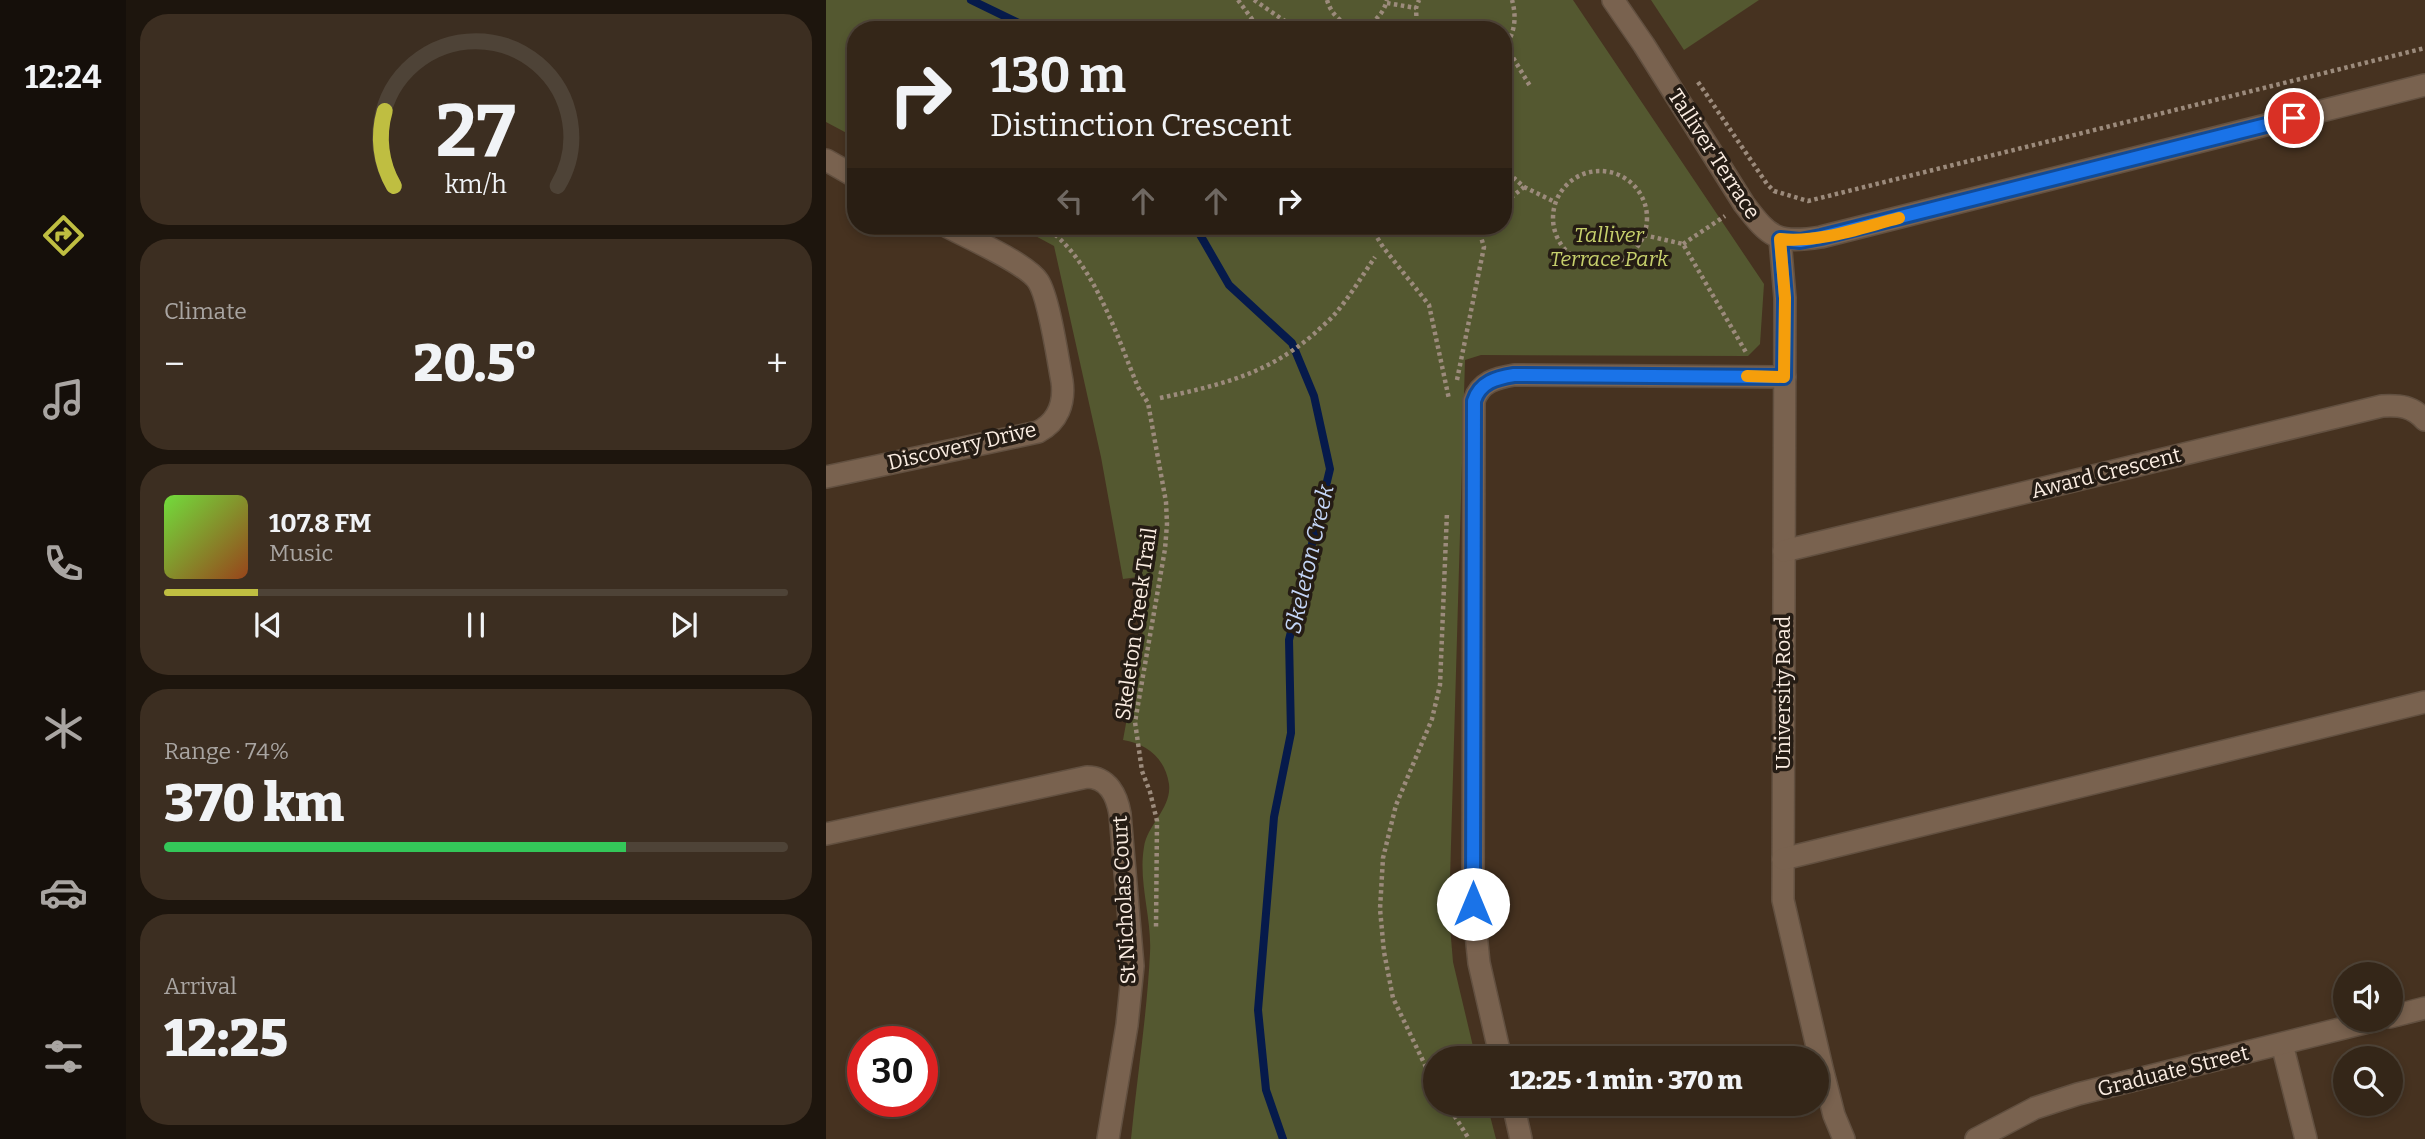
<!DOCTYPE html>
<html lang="en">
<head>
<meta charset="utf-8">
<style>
  body { margin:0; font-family:Bitter,serif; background:#3c2e21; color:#f1f3f6; height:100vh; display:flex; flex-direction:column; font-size:26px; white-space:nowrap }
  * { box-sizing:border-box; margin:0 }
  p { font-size:23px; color:#a9a5a2 }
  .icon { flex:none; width:38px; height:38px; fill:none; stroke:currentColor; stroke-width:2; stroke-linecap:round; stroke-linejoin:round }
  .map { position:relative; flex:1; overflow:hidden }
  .side { display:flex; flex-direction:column; gap:14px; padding:14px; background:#1d150d; width:700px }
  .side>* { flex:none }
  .top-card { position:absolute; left:21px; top:21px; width:665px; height:214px; border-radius:28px; box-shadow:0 4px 10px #0003,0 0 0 2px #4e4337; background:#342618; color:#f1f3f6; overflow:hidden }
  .controls { position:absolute; left:1507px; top:962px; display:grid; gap:14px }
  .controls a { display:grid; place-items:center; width:70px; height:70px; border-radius:50%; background:#342618; box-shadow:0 4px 10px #0003,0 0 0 2px #4e4337; font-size:35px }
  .speed { position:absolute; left:21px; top:1026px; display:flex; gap:14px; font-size:35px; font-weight:700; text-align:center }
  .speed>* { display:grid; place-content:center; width:91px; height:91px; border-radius:50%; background:#342618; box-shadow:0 4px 10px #0003,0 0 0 2px #4e4337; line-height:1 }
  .speed .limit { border:10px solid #d22; background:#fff; color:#111 }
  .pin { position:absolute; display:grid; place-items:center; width:60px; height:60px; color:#fff; margin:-30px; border:4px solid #fff; border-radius:50%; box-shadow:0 2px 7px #0007 }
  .me { position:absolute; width:77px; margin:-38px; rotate:0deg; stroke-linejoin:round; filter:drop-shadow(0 0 5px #0008) }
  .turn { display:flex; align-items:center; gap:24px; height:147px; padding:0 28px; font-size:32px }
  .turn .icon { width:91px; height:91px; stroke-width:2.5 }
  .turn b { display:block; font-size:49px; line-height:60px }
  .lanes { display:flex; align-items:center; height:66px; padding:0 28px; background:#0003; justify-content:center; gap:35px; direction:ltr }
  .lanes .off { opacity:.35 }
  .big { font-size:52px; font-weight:800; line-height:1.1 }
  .side .card { flex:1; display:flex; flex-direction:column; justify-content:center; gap:10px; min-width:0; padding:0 24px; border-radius:28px; background:#3c2e21 }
  .side .dial { align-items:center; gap:0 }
  .dial svg { height:182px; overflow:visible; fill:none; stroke:#4e4337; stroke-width:7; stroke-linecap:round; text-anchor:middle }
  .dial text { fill:#f1f3f6; stroke:none }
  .song { display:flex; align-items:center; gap:21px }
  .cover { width:84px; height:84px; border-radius:10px; background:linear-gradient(135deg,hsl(100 70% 55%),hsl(20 70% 35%)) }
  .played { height:7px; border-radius:4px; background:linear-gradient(90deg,#bfbe41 15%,#4e4337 15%) }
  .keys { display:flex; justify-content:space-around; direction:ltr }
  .heat { display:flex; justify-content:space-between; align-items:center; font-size:38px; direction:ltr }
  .charge { height:10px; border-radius:5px; background:linear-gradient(90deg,#34c759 74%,#4e4337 0) }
  .trip { position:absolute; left:597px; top:1046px; width:406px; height:70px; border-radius:35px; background:#342618; box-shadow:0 4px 10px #0003,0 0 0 2px #4e4337; font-weight:800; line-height:70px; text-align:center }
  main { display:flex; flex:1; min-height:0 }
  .dock { display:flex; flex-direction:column; width:126px; justify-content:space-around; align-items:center; background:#150f0a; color:#a9a5a2 }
  .dock .icon { width:49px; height:49px }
  .dock .on { color:#bfbe41 }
  .dock b { font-size:32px; color:#f1f3f6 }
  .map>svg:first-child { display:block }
  .green { fill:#545830 }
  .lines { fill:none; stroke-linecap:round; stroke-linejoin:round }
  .stream { stroke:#061a4b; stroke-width:8 }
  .minor-casing { stroke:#625040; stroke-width:24 }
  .path { stroke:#9c8b7c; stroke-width:4.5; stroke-dasharray:3.5 3.5; stroke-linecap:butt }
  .minor { stroke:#79624f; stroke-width:21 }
  .route-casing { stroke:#114b97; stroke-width:18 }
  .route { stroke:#1a73e8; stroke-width:12 }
  .slow { stroke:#f59e0b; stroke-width:12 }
  .labels { text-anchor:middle; stroke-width:7; stroke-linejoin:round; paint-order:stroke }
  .street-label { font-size:21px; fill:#faece1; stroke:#251c14 }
  .park-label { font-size:21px; font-style:italic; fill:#c7d06c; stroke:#251c14 }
  .water-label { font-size:23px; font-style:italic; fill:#c4d5f7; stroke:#251c14 }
</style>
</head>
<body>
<main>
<nav class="dock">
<b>12:24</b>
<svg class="icon on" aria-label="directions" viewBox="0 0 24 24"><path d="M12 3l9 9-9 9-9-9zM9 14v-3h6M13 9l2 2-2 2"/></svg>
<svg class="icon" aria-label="music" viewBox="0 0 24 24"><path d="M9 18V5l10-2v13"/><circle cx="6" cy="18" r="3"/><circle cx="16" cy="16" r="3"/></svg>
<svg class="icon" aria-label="phone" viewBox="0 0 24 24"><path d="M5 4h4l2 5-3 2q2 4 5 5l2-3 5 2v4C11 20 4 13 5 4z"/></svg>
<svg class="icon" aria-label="climate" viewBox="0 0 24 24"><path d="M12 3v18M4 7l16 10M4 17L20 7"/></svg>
<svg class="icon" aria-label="car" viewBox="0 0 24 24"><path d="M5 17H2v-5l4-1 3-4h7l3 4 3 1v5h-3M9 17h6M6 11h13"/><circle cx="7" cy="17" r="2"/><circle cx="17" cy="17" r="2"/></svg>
<svg class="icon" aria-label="filters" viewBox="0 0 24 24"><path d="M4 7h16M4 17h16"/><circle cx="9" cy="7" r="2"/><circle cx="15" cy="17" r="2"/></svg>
</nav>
<section class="side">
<div class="card dial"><svg viewBox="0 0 100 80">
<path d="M14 69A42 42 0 1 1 86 69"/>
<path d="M14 69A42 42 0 0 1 10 36" stroke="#bfbe41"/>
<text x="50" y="56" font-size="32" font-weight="700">27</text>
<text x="50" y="72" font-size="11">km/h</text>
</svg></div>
<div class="card"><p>Climate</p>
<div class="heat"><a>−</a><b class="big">20.5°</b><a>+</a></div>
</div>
<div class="card">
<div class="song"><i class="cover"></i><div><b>107.8 FM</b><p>Music</p></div></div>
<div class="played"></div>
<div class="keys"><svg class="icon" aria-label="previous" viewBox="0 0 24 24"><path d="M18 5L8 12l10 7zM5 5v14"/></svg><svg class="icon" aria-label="pause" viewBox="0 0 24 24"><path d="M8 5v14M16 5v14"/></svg><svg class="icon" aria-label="next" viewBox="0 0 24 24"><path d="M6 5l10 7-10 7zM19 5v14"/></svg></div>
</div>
<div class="card"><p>Range · 74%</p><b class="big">370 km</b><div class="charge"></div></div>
<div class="card"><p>Arrival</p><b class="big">12:25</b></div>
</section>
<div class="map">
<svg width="1599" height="1139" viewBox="0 0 1599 1139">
  <rect width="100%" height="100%" fill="#463220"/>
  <g class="green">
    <path d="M 0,0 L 747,0 L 938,284 L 934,344 L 922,356 L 655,355 L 639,360 L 623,914 L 627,962 L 650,1059 L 609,1059 L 609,1104 L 661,1104 L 670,1139 L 305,1139 C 311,1077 321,1015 324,953 C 326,918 312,882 318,847 C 321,825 346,808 343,784 C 339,758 321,744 297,740 L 327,575 L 297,579 L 275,457 L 228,246 L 191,226 L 677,226 L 677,30 L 30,30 L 30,138 L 0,122 Z"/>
    <path d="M 825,0 L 933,0 L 858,50 Z"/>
  </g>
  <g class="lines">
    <g class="stream">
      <path d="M 145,0 L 207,30"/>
      <path d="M 369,226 L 403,285 L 466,343 L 488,396 L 504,469 L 463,640 L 465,733 L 448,817 L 432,1010 L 440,1090 L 457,1139"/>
    </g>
    <defs>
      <g id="minor">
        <path d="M 787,0 L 818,45 L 918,204 C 944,238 951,244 995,237 L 1599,85"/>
        <path d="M 0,160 L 30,177"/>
        <path d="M 954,239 L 959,298 L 957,900 L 996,1068 L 1008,1115 L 1018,1139"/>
        <path d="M 0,477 L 212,432 C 232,422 239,403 236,381 C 232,360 223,297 212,281 C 200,263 142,238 120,226"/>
        <path d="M 958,551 L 1556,406 C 1574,405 1586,406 1599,420"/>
        <path d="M 0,834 L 261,777 C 282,777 291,796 294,814 L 307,966 L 301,1025 L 282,1139"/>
        <path d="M 957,859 L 1599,702"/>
        <path d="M 1564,1017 L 1599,1008"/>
        <path d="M 1456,1044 L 1480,1139"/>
        <path d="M 675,1059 L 653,963 L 647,904 L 648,401 C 654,382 670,378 688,375 L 959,377"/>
        <path d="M 687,1104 L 695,1139"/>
        <path d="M 1150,1139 L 1209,1108 L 1252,1094 L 1550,1020"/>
      </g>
    </defs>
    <use href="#minor" class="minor-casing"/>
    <g class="path">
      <path d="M 412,0 L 434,30"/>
      <path d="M 428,0 L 472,30"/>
      <path d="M 501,0 C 511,34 552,35 561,0"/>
      <path d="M 561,3 L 590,8"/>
      <path d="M 591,30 L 590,8 L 593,0"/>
      <path d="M 680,46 L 704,86"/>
      <path d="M 677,49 C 689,34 691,18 686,0"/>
      <path d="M 872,82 L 941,184 L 948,191 L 982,201 L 1599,48"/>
      <path d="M 677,101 L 679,102"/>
      <path d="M 677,159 L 688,178 L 698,187 L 677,204"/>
      <circle cx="774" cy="218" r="47"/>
      <path d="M 698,187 L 729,202"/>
      <path d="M 218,226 C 267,259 290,334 312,387 L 322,403 L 340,502 L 341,524 L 339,549 L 309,722 L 316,771 L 324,792 L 331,821 L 330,928"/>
      <path d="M 544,226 L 557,247 L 603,305 L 623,399"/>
      <path d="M 818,235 L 857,244 L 921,354"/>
      <path d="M 857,244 L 899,216"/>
      <path d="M 631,380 L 658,247 L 654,234 L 647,226"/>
      <path d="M 334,398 C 394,385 440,375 488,334 C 494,328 502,322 508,315 C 523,298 536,276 549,257"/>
      <path d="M 609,1086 L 567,998 L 558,952 L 554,909 L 557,858 L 570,805 L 606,719 L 614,685 L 621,512"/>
      <path d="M 621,1104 L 643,1139"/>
    </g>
    <use href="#minor" class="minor"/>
  </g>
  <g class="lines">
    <defs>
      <path id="route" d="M 647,904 L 648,401 C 654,382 670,378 688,375 L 958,377 L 959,298 L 954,239 L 974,241 L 995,237 L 1468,118"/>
    </defs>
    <use href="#route" class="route-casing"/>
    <use href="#route" class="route"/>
    <path class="slow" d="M 921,376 L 958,377 L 959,298 L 954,239 C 994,243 1034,228 1073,218"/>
  </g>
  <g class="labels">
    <g class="street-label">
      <text transform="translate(888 154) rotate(57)" y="7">Talliver Terrace</text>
      <text transform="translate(136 446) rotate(-13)" y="7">Discovery Drive</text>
      <text transform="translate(1280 473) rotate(-14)" y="7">Award Crescent</text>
      <text transform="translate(310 624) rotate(-82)" y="7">Skeleton Creek Trail</text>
      <text transform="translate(957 693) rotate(-90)" y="7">University Road</text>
      <text transform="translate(298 900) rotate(-93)" y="7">St Nicholas Court</text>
      <text transform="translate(1347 1071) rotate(-14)" y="7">Graduate Street</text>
    </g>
    <g class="park-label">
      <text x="783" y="242">Talliver<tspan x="783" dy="24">Terrace Park</tspan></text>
    </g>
    <g class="water-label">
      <text transform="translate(483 559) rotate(-77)" y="8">Skeleton Creek</text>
    </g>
  </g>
</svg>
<div class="controls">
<a><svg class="icon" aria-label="sound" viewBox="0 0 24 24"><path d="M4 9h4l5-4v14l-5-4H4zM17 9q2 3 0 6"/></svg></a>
<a><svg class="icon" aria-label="search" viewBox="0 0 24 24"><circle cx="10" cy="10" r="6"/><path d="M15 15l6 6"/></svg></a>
</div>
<div class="speed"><div class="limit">30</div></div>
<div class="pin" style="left:1468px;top:118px;background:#d93025"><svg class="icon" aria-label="arrive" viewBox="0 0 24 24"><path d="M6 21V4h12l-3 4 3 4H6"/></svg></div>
<svg class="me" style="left:647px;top:904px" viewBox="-20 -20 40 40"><circle r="19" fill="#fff"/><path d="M0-13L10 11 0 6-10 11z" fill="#1a73e8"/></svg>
<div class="trip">12:25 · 1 min · 370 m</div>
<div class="top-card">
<div class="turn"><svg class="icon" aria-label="right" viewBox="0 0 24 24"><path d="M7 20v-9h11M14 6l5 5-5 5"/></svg><div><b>130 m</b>Distinction Crescent</div></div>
<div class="lanes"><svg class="icon off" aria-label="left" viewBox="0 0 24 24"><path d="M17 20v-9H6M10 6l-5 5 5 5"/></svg><svg class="icon off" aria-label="ahead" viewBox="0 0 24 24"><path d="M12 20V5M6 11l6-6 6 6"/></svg><svg class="icon off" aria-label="ahead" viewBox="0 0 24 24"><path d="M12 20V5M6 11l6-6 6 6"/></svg><svg class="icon" aria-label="right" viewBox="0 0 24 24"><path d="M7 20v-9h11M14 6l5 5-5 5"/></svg></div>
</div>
</div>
</main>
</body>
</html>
